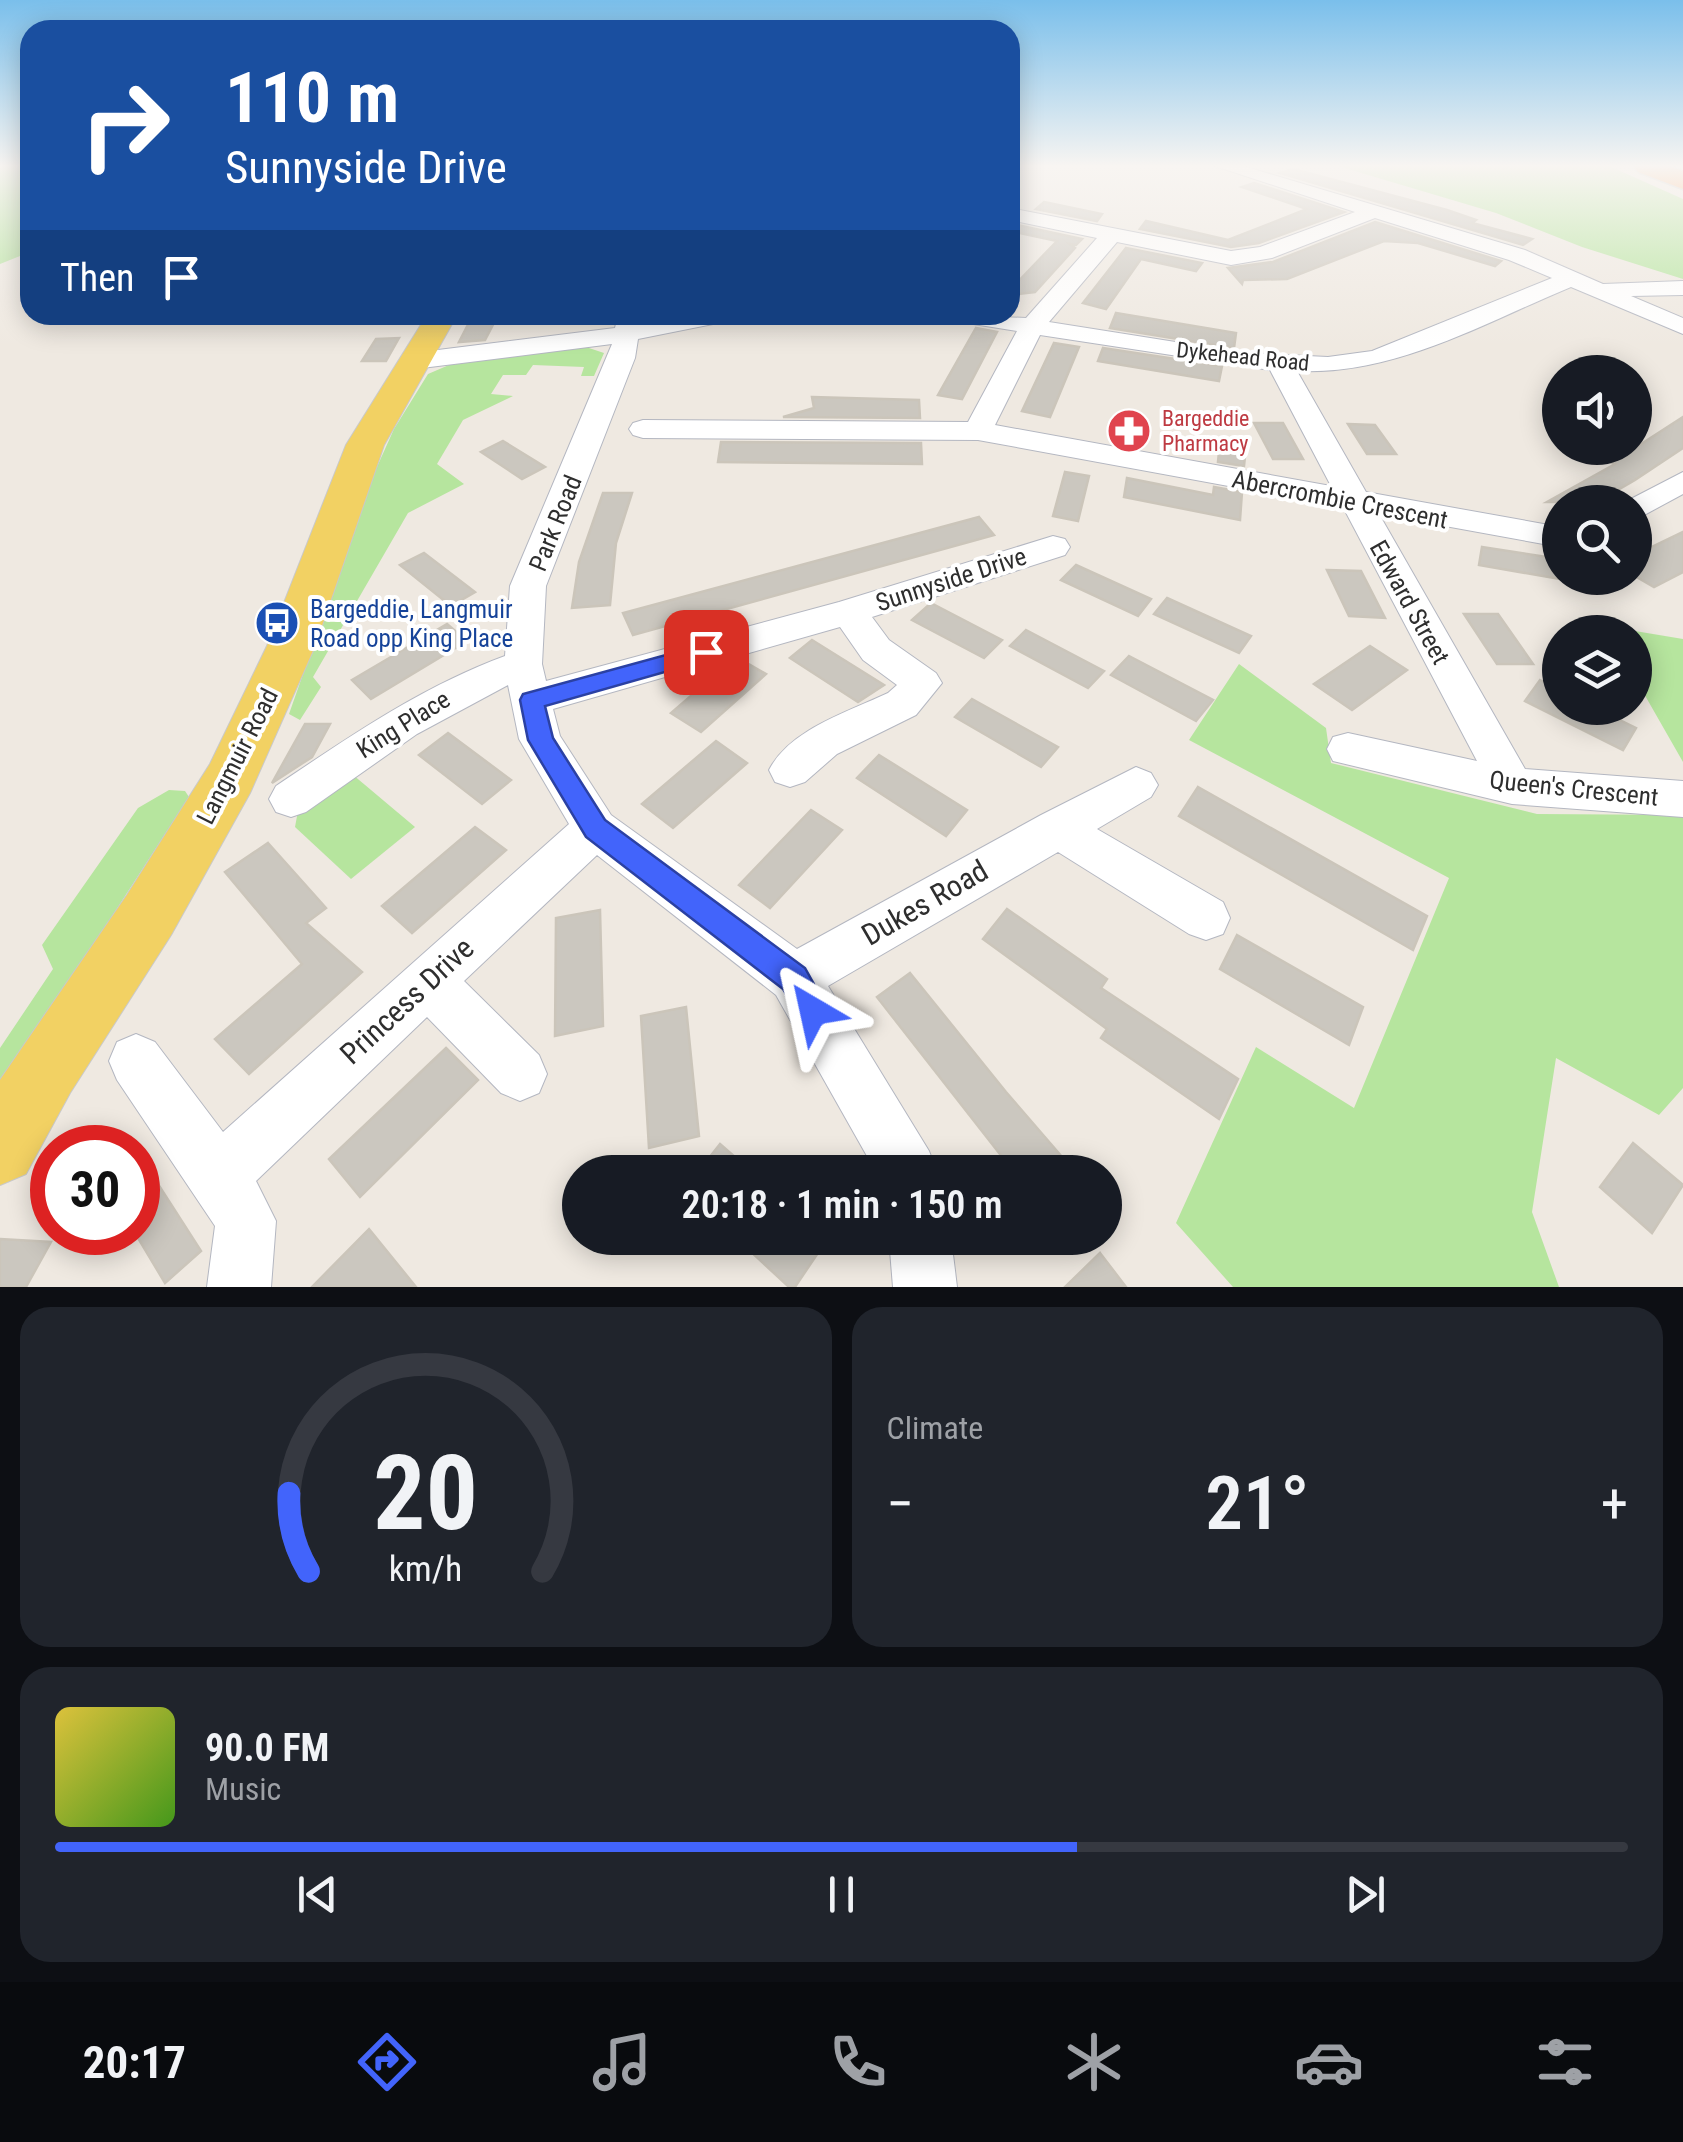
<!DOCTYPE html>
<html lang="en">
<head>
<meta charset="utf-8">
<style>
  body { margin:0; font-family:"Roboto Condensed",sans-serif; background:#20242c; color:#f1f3f6; height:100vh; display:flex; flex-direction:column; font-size:38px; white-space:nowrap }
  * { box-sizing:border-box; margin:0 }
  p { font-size:32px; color:#9ea1a6 }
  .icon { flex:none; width:55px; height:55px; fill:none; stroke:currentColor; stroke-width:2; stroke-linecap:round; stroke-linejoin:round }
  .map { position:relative; height:1287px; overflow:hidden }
  .drawer { display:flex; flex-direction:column; gap:20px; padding:20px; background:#0d0f14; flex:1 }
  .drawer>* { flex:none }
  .top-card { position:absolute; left:20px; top:20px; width:1000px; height:305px; border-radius:30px; box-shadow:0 5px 25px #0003; background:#1a4fa0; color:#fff; overflow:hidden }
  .buttons { position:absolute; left:1542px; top:355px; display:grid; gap:20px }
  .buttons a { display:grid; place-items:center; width:110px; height:110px; border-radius:50%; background:#171b24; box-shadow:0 5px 25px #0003; font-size:50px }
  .speed { position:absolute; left:30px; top:1125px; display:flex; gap:20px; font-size:50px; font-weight:700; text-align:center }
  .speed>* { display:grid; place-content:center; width:130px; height:130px; border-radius:50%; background:#171b24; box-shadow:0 5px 25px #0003; line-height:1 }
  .speed .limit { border:15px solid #d22; background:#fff; color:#111 }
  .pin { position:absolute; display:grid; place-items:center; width:85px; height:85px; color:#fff; margin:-42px; border-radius:20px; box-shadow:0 5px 15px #0006 }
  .me { position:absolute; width:110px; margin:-55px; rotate:324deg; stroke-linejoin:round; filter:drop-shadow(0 0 8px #0008) }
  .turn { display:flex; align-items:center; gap:35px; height:210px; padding:0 40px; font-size:45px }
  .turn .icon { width:130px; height:130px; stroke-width:2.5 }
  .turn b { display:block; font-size:70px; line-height:85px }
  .then { display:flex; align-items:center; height:95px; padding:0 40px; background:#0003; gap:20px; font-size:38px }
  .big { font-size:75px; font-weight:600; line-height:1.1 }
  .drawer .card { flex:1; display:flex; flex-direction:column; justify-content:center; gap:15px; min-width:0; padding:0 35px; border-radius:30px; background:#20242c }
  .drawer .dial { align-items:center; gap:0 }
  .dial svg { height:260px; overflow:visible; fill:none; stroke:#363941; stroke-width:7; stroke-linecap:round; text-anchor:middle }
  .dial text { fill:#f1f3f6; stroke:none }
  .song { display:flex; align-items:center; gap:30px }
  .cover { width:120px; height:120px; border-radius:15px; background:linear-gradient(135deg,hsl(50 70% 55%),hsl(100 70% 35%)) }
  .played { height:10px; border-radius:5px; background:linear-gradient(90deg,#4264fb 65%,#363941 65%) }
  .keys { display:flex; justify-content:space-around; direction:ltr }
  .heat { display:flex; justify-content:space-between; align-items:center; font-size:55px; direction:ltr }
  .drawer .tiles { flex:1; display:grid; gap:20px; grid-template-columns:1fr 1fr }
  .card:last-child { grid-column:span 2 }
  .trip { position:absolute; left:562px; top:1155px; width:560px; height:100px; border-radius:50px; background:#171b24; box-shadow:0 5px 25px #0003; font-weight:600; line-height:100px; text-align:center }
  .dock { display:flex; height:160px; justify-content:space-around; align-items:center; background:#090b0e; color:#9ea1a6 }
  .dock .icon { width:70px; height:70px }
  .dock .selected { color:#4264fb }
  .dock b { font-size:45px; color:#f1f3f6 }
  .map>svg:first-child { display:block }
  .green { fill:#b6e59e }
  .building { fill:#cbc7bf; stroke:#cbc5ba; stroke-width:2.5 }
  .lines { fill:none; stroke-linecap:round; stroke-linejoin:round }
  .minor-casing { stroke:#b4b7c1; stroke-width:2 }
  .major-casing { stroke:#c9c9c9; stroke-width:2 }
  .highway-casing { stroke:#c9c9c9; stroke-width:3 }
  .minor { fill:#fff; fill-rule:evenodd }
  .major { fill:#f2d163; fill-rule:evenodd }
  .highway { fill:#ffa35c; fill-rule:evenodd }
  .route { fill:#4264fb; stroke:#2b41a3; stroke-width:2.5 }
  .labels { text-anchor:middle; stroke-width:8; stroke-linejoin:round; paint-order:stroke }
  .far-street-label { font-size:22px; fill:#2e2e2e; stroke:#fff }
  .far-health-label { font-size:22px; fill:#be3a42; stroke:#fff; text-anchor:start }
  .street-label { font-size:25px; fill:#2e2e2e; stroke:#fff }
  .transit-label { font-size:25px; fill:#164399; stroke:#fff; text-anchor:start }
  .near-street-label { font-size:30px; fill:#2e2e2e; stroke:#fff }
</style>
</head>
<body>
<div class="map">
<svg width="1683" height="1287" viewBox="0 0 1683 1287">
  <rect width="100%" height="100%" fill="#efe9e1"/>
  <g class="green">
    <path d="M 0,166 L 30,166 L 30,252 L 0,264 Z"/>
    <path d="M 1338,166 L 1609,166 L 1683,199 L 1683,279 L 1582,247 L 1496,213 Z"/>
    <path d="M 586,347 L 604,353 L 594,376 L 581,376 L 584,367 L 533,365 L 526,375 L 503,375 L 491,394 L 513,396 L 463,420 L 437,464 L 464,484 L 408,513 L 313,677 L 321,687 L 300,720 L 289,714 L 372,478 L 394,429 L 428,374 L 449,365 Z"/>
    <path d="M 1605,626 L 1683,639 L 1683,762 L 1635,678 L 1635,632 L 1609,632 Z"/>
    <path d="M 1239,664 L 1326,728 L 1331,763 L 1537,814 L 1683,815 L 1683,1088 L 1659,1115 L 1556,1058 L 1532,1212 L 1559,1287 L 1233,1287 L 1176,1223 L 1256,1047 L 1354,1108 L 1449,878 L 1189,740 Z"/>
    <path d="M 346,769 L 415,827 L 351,879 L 295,827 L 299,806 Z"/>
    <path d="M 169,790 L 185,791 L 189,797 L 43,1023 L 0,1081 L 0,1048 L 53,969 L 42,945 L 138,808 Z"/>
  </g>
  <g class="building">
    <path d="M 1293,169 L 1447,210 L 1476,220 L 1472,223 L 1532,239 L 1523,245 L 1280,173 Z"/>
    <path d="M 1254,183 L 1344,212 L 1259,243 L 1231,247 L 1140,229 L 1146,221 L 1228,240 L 1307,209 L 1242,187 Z"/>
    <path d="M 1044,202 L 1102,214 L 1097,221 L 1036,209 Z"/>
    <path d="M 1375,222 L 1501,261 L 1495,266 L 1418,243 L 1384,241 L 1287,279 L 1243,280 L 1242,284 L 1228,268 L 1273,262 Z"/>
    <path d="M 1017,225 L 1082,239 L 1076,245 L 1070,244 L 1075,248 L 1035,292 L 1010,295 L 1010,290 L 1057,241 L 1010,231 Z"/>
    <path d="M 1126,248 L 1202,263 L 1196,271 L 1141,259 L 1106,309 L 1083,303 Z"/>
    <path d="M 1116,313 L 1236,333 L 1234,348 L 1110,328 Z"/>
    <path d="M 473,315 L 498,315 L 485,340 L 459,342 Z"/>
    <path d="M 976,328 L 997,332 L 962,399 L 938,395 Z"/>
    <path d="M 399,338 L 386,361 L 362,361 L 376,339 Z"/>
    <path d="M 1054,343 L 1079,347 L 1050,417 L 1022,411 Z"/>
    <path d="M 1103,348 L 1222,366 L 1219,381 L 1098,361 Z"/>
    <path d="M 812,397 L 919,400 L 920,418 L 783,417 L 814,408 Z"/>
    <path d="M 1683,417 L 1683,448 L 1635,480 L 1597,502 L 1547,502 L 1615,464 L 1612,463 Z"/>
    <path d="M 1254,423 L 1283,423 L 1303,459 L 1273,459 Z"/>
    <path d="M 1348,424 L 1375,425 L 1396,454 L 1367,454 Z"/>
    <path d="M 503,441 L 545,467 L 522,479 L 481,452 Z"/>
    <path d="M 721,442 L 921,443 L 922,464 L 718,462 Z"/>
    <path d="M 1220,442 L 1246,447 L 1244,466 L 1218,462 Z"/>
    <path d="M 1065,472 L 1089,476 L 1078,521 L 1053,516 Z"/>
    <path d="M 1127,478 L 1213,495 L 1214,487 L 1242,492 L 1240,520 L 1124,497 Z"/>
    <path d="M 603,493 L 632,493 L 616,543 L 610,605 L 572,608 L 579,562 Z"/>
    <path d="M 979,517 L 994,535 L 633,635 L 623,613 Z"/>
    <path d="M 1683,532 L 1683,572 L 1654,587 L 1635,576 L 1635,555 Z"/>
    <path d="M 1482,547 L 1560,559 L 1560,579 L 1479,565 Z"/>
    <path d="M 424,553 L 475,592 L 451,606 L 400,565 Z"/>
    <path d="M 1076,565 L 1151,599 L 1138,616 L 1061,580 Z"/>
    <path d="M 1327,570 L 1361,571 L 1385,618 L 1349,616 Z"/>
    <path d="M 1167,598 L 1251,636 L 1239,653 L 1154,614 Z"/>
    <path d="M 931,603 L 1002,640 L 984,658 L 912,620 Z"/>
    <path d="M 1464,614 L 1498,614 L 1533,664 L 1497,664 Z"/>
    <path d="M 447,624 L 467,641 L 371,699 L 352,680 Z"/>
    <path d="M 1026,630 L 1104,671 L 1088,688 L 1010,646 Z"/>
    <path d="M 812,640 L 884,685 L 858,702 L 790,658 Z"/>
    <path d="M 1370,646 L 1407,670 L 1352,710 L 1314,684 Z"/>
    <path d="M 1129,656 L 1213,700 L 1196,721 L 1111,675 Z"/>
    <path d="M 740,659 L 766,674 L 701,732 L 671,713 L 730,662 Z"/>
    <path d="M 1540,680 L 1560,690 L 1560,708 L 1595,708 L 1636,728 L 1623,750 L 1525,701 Z"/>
    <path d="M 972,699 L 1058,747 L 1041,767 L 955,717 Z"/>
    <path d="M 305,724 L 330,724 L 312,757 L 272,783 Z"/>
    <path d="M 448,733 L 511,780 L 482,804 L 419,755 Z"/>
    <path d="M 716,741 L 747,763 L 673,828 L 642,804 Z"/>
    <path d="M 879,755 L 967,810 L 946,836 L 857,778 Z"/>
    <path d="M 1198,787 L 1427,916 L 1413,950 L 1179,816 Z"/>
    <path d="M 811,810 L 842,830 L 770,908 L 739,885 Z"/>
    <path d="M 475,827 L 506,850 L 412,933 L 382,906 Z"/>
    <path d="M 268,843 L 326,908 L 306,923 L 362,972 L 249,1074 L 215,1039 L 302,964 L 225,872 Z"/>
    <path d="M 1007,909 L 1107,979 L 1101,988 L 1238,1079 L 1219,1119 L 1101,1038 L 1107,1029 L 983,939 Z"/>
    <path d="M 600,910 L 603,1026 L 555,1036 L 556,918 Z"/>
    <path d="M 1237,935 L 1363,1007 L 1349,1045 L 1220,969 Z"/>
    <path d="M 910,973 L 1006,1092 L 1075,1172 L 1014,1172 L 877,997 Z"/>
    <path d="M 686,1007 L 699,1136 L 649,1148 L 641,1016 Z"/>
    <path d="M 446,1048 L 478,1080 L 360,1197 L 329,1159 Z"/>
    <path d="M 1633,1143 L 1683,1185 L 1652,1233 L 1600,1187 Z"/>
    <path d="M 720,1144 L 752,1172 L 698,1172 Z"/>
    <path d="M 138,1153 L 201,1251 L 165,1283 L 138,1238 Z"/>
    <path d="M 369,1229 L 416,1287 L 312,1287 Z"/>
    <path d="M 736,1238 L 828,1238 L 795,1287 L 789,1287 Z"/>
    <path d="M 0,1239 L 51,1242 L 26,1287 L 0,1287 Z"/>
    <path d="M 1100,1253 L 1126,1287 L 1065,1287 Z"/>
  </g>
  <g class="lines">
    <defs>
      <g id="minor">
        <path d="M 1215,166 L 1243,166 L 1525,250 L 1603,284 L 1683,281 L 1683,295 L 1631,296 L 1683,318 L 1683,334 L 1571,287 C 1484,323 1394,376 1297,371 L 1366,492 L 1560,527 L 1560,547 L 1379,514 L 1525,769 L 1683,781 L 1683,817 L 1512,804 L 1333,761 L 1327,749 L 1333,737 L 1348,733 L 1477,761 L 1343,507 L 978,440 L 643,438 L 633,435 L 629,429 L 633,423 L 643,420 L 968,422 L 1017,331 L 961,322 L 949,315 L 1026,318 L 1097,238 L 1010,220 L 1010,208 L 1231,251 L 1260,247 L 1355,212 ZM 1375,218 L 1509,260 L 1552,278 L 1372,351 L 1328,357 L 1245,353 L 1049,322 L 1117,242 L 1231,265 L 1272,258 ZM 1040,335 L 1270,370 L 1331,486 L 995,425 Z"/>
        <path d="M 618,315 L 642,315 L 641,323 L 685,315 L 735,315 L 723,322 L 638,339 L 635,358 L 546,586 L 542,664 L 546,681 L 839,602 L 1053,536 L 1065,539 L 1070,547 L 1065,555 L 872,617 L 889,640 L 936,673 L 942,683 L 916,715 L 837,754 L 805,782 L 790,787 L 775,782 L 769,770 C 790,729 848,712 888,693 L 897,685 L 863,660 L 840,627 L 553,709 L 560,736 L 611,815 L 797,949 L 1041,815 L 1136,767 L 1151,773 L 1158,785 L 1151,797 L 1097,829 L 1223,902 L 1230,918 L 1223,934 L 1206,940 L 1189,934 L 1058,852 L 828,986 L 929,1151 L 937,1172 L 876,1172 L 776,995 L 597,855 L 464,981 L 539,1055 L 547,1074 L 539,1093 L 520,1101 L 501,1093 L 427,1017 L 256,1181 L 276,1221 L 271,1287 L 207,1287 L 215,1226 L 117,1080 L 109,1061 L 117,1042 L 136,1034 L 155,1042 L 223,1132 L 569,824 L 519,739 L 508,685 L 417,734 L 306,812 L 291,817 L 276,812 L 269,799 L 276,786 C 349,737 421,687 505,656 L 510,586 L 612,344 L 414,369 L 401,361 L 414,353 L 615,328 Z"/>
        <path d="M 1683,472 L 1683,494 L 1635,520 L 1635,502 L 1625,502 Z"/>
        <path d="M 889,1238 L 951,1238 L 957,1287 L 893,1287 Z"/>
      </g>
      <path id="major" d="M 427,315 L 457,315 L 384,445 L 315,646 L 250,793 L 171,935 L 70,1093 L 26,1174 L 0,1185 L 0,1080 L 127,895 L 210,764 L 267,646 L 346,445 Z"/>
      <path id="highway" d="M 1634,166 L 1670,166 L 1683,171 L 1683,189 L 1638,172 Z"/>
    </defs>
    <use href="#minor" class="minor-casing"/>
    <use href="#major" class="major-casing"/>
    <use href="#highway" class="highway-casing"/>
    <use href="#minor" class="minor"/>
    <use href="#major" class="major"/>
    <use href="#highway" class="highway"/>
  </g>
  <linearGradient id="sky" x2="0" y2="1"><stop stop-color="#7abfeb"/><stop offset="0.48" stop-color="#f8f5f2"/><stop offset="1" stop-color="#f8f5f2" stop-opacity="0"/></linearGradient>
  <rect width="1683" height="346" fill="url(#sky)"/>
  <path class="route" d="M 706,644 L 714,646 L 717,652 L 714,658 L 545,706 L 553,738 L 605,820 L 805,968 L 829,1011 L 824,1022 L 813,1026 L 802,1022 L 783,989 L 586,837 L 528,740 L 520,700 L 523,694 Z"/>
  <defs>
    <symbol id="pharmacy-disc" viewBox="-11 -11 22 22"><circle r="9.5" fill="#e0444e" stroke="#fff"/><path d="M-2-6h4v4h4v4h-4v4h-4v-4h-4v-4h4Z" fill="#fff"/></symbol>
    <symbol id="bus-disc" viewBox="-11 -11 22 22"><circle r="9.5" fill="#1a4fb4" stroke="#fff"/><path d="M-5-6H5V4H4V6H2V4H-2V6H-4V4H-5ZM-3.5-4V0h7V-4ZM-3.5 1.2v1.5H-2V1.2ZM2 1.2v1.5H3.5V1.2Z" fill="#fff"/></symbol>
  </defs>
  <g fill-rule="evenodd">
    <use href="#pharmacy-disc" x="1104" y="406" width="50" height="50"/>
    <use href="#bus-disc" x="252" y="598" width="50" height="50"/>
  </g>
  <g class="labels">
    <g class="far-street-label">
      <text transform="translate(1243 356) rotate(6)" y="8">Dykehead Road</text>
    </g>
    <g class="far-health-label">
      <text x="1162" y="426">Bargeddie<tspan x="1162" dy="25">Pharmacy</tspan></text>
    </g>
    <g class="street-label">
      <text transform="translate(1340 499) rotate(11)" y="9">Abercrombie Crescent</text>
      <text transform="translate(555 523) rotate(-68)" y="9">Park Road</text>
      <text transform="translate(951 579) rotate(-18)" y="9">Sunnyside Drive</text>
      <text transform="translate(1410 602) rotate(61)" y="9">Edward Street</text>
      <text transform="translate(403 724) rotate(-32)" y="9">King Place</text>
      <text transform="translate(237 756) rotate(-63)" y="9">Langmuir Road</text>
      <text transform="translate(1574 788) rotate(6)" y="9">Queen's Crescent</text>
    </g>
    <g class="transit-label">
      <text x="310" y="618">Bargeddie, Langmuir<tspan x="310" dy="29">Road opp King Place</tspan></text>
    </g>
    <g class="near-street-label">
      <text transform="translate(925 903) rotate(-30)" y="10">Dukes Road</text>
      <text transform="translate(407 1001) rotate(-43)" y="10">Princess Drive</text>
    </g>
  </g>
</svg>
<div class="buttons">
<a><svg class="icon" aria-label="sound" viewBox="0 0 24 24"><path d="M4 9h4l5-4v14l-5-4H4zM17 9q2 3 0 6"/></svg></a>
<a><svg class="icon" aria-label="search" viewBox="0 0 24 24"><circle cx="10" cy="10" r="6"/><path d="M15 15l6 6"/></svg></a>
<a><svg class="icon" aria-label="layers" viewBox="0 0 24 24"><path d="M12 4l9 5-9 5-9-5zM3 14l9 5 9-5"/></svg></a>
</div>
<div class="speed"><div class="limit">30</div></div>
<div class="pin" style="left:706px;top:652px;background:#d93025"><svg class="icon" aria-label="arrive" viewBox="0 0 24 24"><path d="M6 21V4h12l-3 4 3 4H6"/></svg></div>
<svg class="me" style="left:813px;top:1011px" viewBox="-20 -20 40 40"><path d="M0-17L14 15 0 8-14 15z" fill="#4264fb" stroke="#fff" stroke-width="4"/></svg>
<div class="trip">20:18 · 1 min · 150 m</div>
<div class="top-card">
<div class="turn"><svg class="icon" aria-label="right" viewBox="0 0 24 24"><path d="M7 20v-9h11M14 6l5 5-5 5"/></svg><div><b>110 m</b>Sunnyside Drive</div></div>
<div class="then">Then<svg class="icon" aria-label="arrive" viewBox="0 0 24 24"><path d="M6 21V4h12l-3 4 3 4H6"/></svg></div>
</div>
</div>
<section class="drawer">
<div class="tiles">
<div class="card dial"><svg viewBox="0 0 100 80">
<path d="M14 69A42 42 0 1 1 86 69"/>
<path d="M14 69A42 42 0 0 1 8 45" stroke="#4264fb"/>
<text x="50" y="56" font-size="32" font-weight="700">20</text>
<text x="50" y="72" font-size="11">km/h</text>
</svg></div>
<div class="card"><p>Climate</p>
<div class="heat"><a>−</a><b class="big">21°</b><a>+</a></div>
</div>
<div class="card">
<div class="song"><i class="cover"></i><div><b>90.0 FM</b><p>Music</p></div></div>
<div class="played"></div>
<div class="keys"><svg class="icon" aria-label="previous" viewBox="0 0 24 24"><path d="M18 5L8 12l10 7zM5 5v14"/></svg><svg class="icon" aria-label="pause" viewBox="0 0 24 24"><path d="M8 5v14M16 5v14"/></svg><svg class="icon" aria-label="next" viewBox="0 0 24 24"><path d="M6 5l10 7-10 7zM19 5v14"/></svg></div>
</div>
</div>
</section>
<nav class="dock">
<b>20:17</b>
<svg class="icon selected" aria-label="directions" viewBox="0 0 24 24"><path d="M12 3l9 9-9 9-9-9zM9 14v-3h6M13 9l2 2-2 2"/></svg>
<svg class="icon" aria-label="music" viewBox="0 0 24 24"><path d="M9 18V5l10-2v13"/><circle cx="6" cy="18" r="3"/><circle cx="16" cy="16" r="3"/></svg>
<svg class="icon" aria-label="phone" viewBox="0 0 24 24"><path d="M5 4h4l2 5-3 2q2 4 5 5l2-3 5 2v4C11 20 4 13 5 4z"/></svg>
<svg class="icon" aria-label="climate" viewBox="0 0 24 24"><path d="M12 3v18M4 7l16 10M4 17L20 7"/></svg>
<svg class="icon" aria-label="car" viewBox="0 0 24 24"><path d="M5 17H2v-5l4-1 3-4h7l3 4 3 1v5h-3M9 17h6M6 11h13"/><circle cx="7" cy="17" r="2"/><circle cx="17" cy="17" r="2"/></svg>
<svg class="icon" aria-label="filters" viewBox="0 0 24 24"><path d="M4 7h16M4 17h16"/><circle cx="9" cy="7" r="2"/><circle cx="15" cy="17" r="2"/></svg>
</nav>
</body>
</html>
